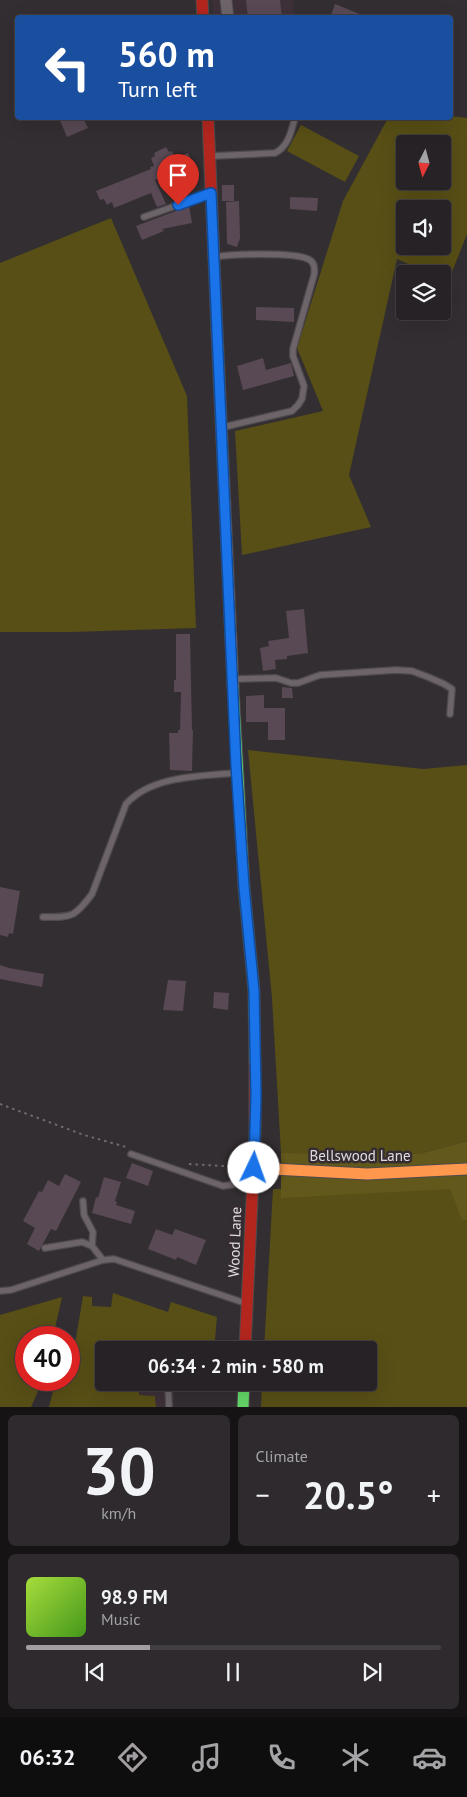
<!DOCTYPE html>
<html lang="en">
<head>
<meta charset="utf-8">
<style>
  body { margin:0; font-family:"PT Sans",sans-serif; background:#2e2a2d; color:#f1f3f6; height:100vh; display:flex; flex-direction:column; font-size:19px; white-space:nowrap }
  * { box-sizing:border-box; margin:0 }
  p { font-size:16px; color:#a4a4a7 }
  .icon { flex:none; width:28px; height:28px; fill:none; stroke:currentColor; stroke-width:2; stroke-linecap:round; stroke-linejoin:round }
  .map { position:relative; height:1407px; overflow:hidden }
  .sheet { display:flex; flex-direction:column; gap:8px; padding:8px; background:#151314; flex:1 }
  .sheet>* { flex:none }
  .banner { position:absolute; left:15px; top:15px; width:438px; height:105px; border-radius:5px; box-shadow:0 5px 20px #0002,0 0 0 1px #423f42; background:#1a4fa0; color:#fff; overflow:hidden }
  .needle { width:32px; rotate:186deg }
  .controls { position:absolute; left:396px; top:135px; display:grid; gap:10px }
  .controls a { display:grid; place-items:center; width:55px; height:55px; border-radius:5px; background:#262225; box-shadow:0 5px 20px #0002,0 0 0 1px #423f42; font-size:25px }
  .speed { position:absolute; left:15px; top:1326px; display:flex; gap:10px; font-size:25px; font-weight:700; text-align:center }
  .speed>* { display:grid; place-content:center; width:65px; height:65px; border-radius:50%; background:#262225; box-shadow:0 5px 20px #0002,0 0 0 1px #423f42; line-height:1 }
  .speed .limit { border:8px solid #d22; background:#fff; color:#111 }
  .pin { position:absolute; display:grid; place-items:center; width:42px; height:42px; color:#fff; margin:-51px -21px; border-radius:50% 50% 50% 0; rotate:-45deg; box-shadow:0 0 5px #0007 }
  .pin .icon { rotate:45deg }
  .me { position:absolute; width:55px; margin:-28px; rotate:3deg; stroke-linejoin:round; filter:drop-shadow(0 0 4px #0008) }
  .turn { display:flex; align-items:center; gap:18px; height:105px; padding:0 20px; font-size:22px }
  .turn .icon { width:65px; height:65px; stroke-width:2.5 }
  .turn b { display:block; font-size:35px; line-height:42px }
  .big { font-size:38px; font-weight:600; line-height:1.1 }
  .sheet .widget { flex:1; display:flex; flex-direction:column; justify-content:center; gap:8px; min-width:0; padding:0 18px; border-radius:8px; background:#2e2a2d }
  .sheet .dial { align-items:center; gap:0 }
  .dial b { font-size:65px; line-height:1 }
  .song { display:flex; align-items:center; gap:15px }
  .cover { width:60px; height:60px; border-radius:8px; background:linear-gradient(135deg,hsl(80 70% 55%),hsl(100 70% 35%)) }
  .played { height:5px; border-radius:2px; background:linear-gradient(90deg,#a39ea1 30%,#423f42 30%) }
  .keys { display:flex; justify-content:space-around; direction:ltr }
  .heat { display:flex; justify-content:space-between; align-items:center; font-size:28px; direction:ltr }
  .sheet .tiles { flex:1; display:grid; gap:8px; grid-template-columns:1fr 1fr }
  .widget:last-child { grid-column:span 2 }
  .trip { position:absolute; left:95px; top:1341px; width:282px; height:50px; border-radius:5px; background:#262225; box-shadow:0 5px 20px #0002,0 0 0 1px #423f42; font-weight:600; line-height:50px; text-align:center }
  .menu { display:flex; height:80px; justify-content:space-around; align-items:center; background:#0f0e0f; color:#a4a4a7 }
  .menu .icon { width:35px; height:35px }
  .menu .on { color:#a39ea1 }
  .menu b { font-size:22px; color:#f1f3f6 }
  .map>svg:first-child { display:block }
  .built { fill:#3d3039 }
  .green { fill:#584f16; fill-rule:evenodd }
  .forest { fill:#62581b }
  .building { fill:#584954 }
  .lines { fill:none; stroke-linecap:round; stroke-linejoin:round }
  .lane-casing { stroke:#4e4a4d; stroke-width:8 }
  .street-casing { stroke:#4e4a4d; stroke-width:13 }
  .fast-casing { stroke:#4e4a4d; stroke-width:13 }
  .slow-casing { stroke:#4e4a4d; stroke-width:13 }
  .jam-casing { stroke:#4e4a4d; stroke-width:13 }
  .path { stroke:#706a6e; stroke-width:2; stroke-dasharray:2.5 4; stroke-linecap:butt }
  .lane { stroke:#6d646a; stroke-width:5.5 }
  .street { stroke:#6d646a; stroke-width:11 }
  .fast { stroke:#63d668; stroke-width:11 }
  .slow { stroke:#ff974d; stroke-width:11 }
  .jam { stroke:#b3261e; stroke-width:11 }
  .route-casing { stroke:#114b97; stroke-width:12 }
  .route { stroke:#1a73e8; stroke-width:9 }
  .labels { text-anchor:middle; stroke-width:5; stroke-linejoin:round; paint-order:stroke }
  .street-label { font-size:15px; fill:#e0dade; stroke:#352c32 }
</style>
</head>
<body>
<div class="map">
<svg width="467" height="1407" viewBox="0 0 467 1407">
  <rect width="100%" height="100%" fill="#332e31"/>
  <g class="built">
    <path d="M 213,0 L 293,0 L 295,17 L 213,18 Z"/>
    <path d="M 137,1343 L 174,1349 L 174,1350 L 137,1350 Z"/>
    <path d="M 139,1383 L 174,1383 L 174,1407 L 156,1407 L 155,1396 L 139,1395 Z"/>
  </g>
  <g class="green">
    <path d="M 450,116 L 467,118 L 467,234 L 448,282 L 443,279 L 442,274 L 431,274 L 397,259 L 349,475 L 371,527 L 242,555 L 235,431 L 323,411 L 297,348 L 343,201 L 388,118 L 450,118 ZM 405,144 L 442,144 L 442,181 L 405,181 ZM 405,209 L 442,209 L 442,246 L 405,246 Z"/>
    <path d="M 301,125 L 359,156 L 345,182 L 287,151 Z"/>
    <path d="M 111,218 L 187,396 L 196,628 L 71,632 L 0,632 L 0,263 Z"/>
    <path d="M 248,750 L 423,769 L 467,765 L 467,764 L 467,1141 L 419,1154 L 281,1153 L 272,998 Z"/>
    <path d="M 467,1174 L 467,1407 L 261,1407 L 262,1383 L 369,1382 L 369,1350 L 264,1350 L 273,1189 L 281,1189 Z"/>
    <path d="M 113,1293 L 168,1312 L 171,1302 L 217,1317 L 214,1350 L 182,1350 L 137,1343 L 137,1350 L 104,1350 L 104,1382 L 139,1383 L 139,1395 L 155,1396 L 156,1407 L 49,1407 L 53,1391 L 59,1380 L 69,1380 L 69,1364 L 73,1356 L 83,1296 L 92,1297 L 92,1306 L 111,1307 Z"/>
    <path d="M 62,1297 L 53,1337 L 26,1338 L 26,1380 L 43,1380 L 31,1407 L 0,1407 L 0,1315 Z"/>
  </g>
  <path class="forest" d="M 467,1141 L 467,1220 L 462,1220 L 450,1189 L 281,1198 L 281,1153 L 419,1154 Z"/>
  <g class="building">
    <path d="M 246,0 L 280,0 L 282,18 L 248,18 Z"/>
    <path d="M 335,4 L 367,17 L 367,18 L 330,18 Z"/>
    <path d="M 59,118 L 83,118 L 88,128 L 67,137 Z"/>
    <path d="M 166,147 L 169,152 L 172,151 L 175,158 L 188,153 L 192,162 L 186,164 L 195,186 L 186,190 L 177,170 L 155,180 L 166,204 L 157,207 L 151,193 L 114,208 L 112,202 L 107,205 L 104,199 L 100,200 L 96,191 L 151,169 L 150,167 L 154,166 L 151,158 L 155,156 L 154,153 Z"/>
    <rect x="222" y="185" width="12" height="16"/>
    <path d="M 290,197 L 318,198 L 317,211 L 290,209 Z"/>
    <path d="M 239,201 L 240,238 L 237,247 L 227,244 L 226,202 Z"/>
    <path d="M 189,206 L 192,223 L 162,229 L 164,231 L 142,240 L 136,226 Z"/>
    <path d="M 256,307 L 294,308 L 294,322 L 256,320 Z"/>
    <path d="M 263,358 L 266,370 L 291,363 L 294,376 L 243,390 L 237,366 Z"/>
    <path d="M 304,609 L 308,653 L 287,656 L 287,659 L 275,660 L 276,669 L 263,671 L 260,648 L 269,646 L 268,641 L 289,638 L 286,611 Z"/>
    <path d="M 176,634 L 190,634 L 192,730 L 193,730 L 192,771 L 170,770 L 169,733 L 178,733 L 178,730 L 180,730 L 181,692 L 174,692 L 174,680 L 176,680 Z"/>
    <path d="M 282,687 L 292,688 L 293,698 L 282,698 Z"/>
    <path d="M 264,695 L 264,708 L 285,708 L 285,740 L 268,740 L 268,722 L 246,722 L 246,696 Z"/>
    <path d="M 0,887 L 20,891 L 13,934 L 9,933 L 8,937 L 0,935 Z"/>
    <path d="M 0,965 L 9,968 L 44,974 L 42,987 L 0,979 Z"/>
    <path d="M 168,980 L 186,981 L 183,1011 L 163,1010 Z"/>
    <path d="M 214,992 L 229,993 L 228,1010 L 213,1008 Z"/>
    <path d="M 132,1163 L 153,1171 L 148,1186 L 126,1178 Z"/>
    <path d="M 65,1174 L 81,1182 L 56,1231 L 51,1229 L 39,1251 L 27,1244 L 35,1228 L 23,1221 L 39,1191 L 42,1192 L 48,1180 L 59,1186 Z"/>
    <path d="M 104,1177 L 121,1182 L 115,1201 L 117,1202 L 116,1205 L 135,1211 L 131,1224 L 92,1213 L 96,1197 L 98,1198 Z"/>
    <path d="M 156,1229 L 172,1235 L 175,1229 L 206,1240 L 196,1265 L 177,1257 L 176,1260 L 148,1249 Z"/>
  </g>
  <g class="lines">
    <defs>
      <g id="lane">
        <path d="M 212,156 L 275,153 C 289,146 291,131 295,118"/>
        <path d="M 144,217 L 209,194"/>
        <path d="M 215,257 C 231,254 294,252 308,259 C 315,262 315,269 314,275 L 293,349 L 293,356 L 304,386 L 302,399 L 298,405 L 292,411 L 224,427"/>
        <path d="M 234,679 L 276,678 L 291,683 L 298,683 L 320,675 L 396,670 L 412,671 L 428,677 L 444,684 L 452,689 L 450,714"/>
        <path d="M 43,917 C 72,917 74,918 92,894 L 126,804 C 151,776 200,776 235,773"/>
        <path d="M 131,1154 L 223,1186 L 236,1184 L 250,1187"/>
        <path d="M 83,1201 L 84,1215 L 93,1232 L 92,1246"/>
        <path d="M 45,1248 L 82,1242 L 92,1246 L 103,1260"/>
        <path d="M 0,1291 L 11,1290 L 103,1260 L 114,1259 L 245,1303"/>
        <path d="M 168,1382 L 169,1407"/>
      </g>
      <path id="street" d="M 226,0 L 228,18"/>
      <g id="fast">
        <path d="M 233,686 L 244,887 L 254,991 L 255,1063"/>
        <path d="M 243,1407 L 244,1382"/>
      </g>
      <g id="slow">
        <path d="M 217,330 L 233,686"/>
        <path d="M 254,1168 L 367,1174 L 467,1169"/>
      </g>
      <g id="jam">
        <path d="M 202,0 L 203,18"/>
        <path d="M 208,118 L 217,330"/>
        <path d="M 245,1350 L 255,1134 L 255,1063"/>
      </g>
    </defs>
    <use href="#lane" class="lane-casing"/>
    <use href="#street" class="street-casing"/>
    <use href="#fast" class="fast-casing"/>
    <use href="#slow" class="slow-casing"/>
    <use href="#jam" class="jam-casing"/>
    <g class="path">
      <path d="M 0,1104 L 84,1135 L 126,1147"/>
      <path d="M 189,1164 L 239,1167"/>
    </g>
    <use href="#lane" class="lane"/>
    <use href="#street" class="street"/>
    <use href="#fast" class="fast"/>
    <use href="#slow" class="slow"/>
    <use href="#jam" class="jam"/>
  </g>
  <g class="lines">
    <defs>
      <path id="route" d="M 178,205 L 211,193 L 236,765 L 244,887 L 254,991 L 256,1095 L 254,1168"/>
    </defs>
    <use href="#route" class="route-casing"/>
    <use href="#route" class="route"/>
  </g>
  <g class="labels">
    <g class="street-label">
      <text x="360" y="1161">Bellswood Lane</text>
      <text transform="translate(235 1242) rotate(-88)" y="5">Wood Lane</text>
    </g>
  </g>
</svg>
<div class="controls">
<a><svg class="needle" viewBox="-14 -14 28 28"><path d="M0-13l5 13h-10z" fill="#e53935"/><path d="M0 13l5-13h-10z" fill="#a4a4a7"/></svg></a>
<a><svg class="icon" aria-label="sound" viewBox="0 0 24 24"><path d="M4 9h4l5-4v14l-5-4H4zM17 9q2 3 0 6"/></svg></a>
<a><svg class="icon" aria-label="layers" viewBox="0 0 24 24"><path d="M12 4l9 5-9 5-9-5zM3 14l9 5 9-5"/></svg></a>
</div>
<div class="speed"><div class="limit">40</div></div>
<div class="pin" style="left:178px;top:205px;background:#d93025"><svg class="icon" aria-label="arrive" viewBox="0 0 24 24"><path d="M6 21V4h12l-3 4 3 4H6"/></svg></div>
<svg class="me" style="left:254px;top:1168px" viewBox="-20 -20 40 40"><circle r="19" fill="#fff"/><path d="M0-13L10 11 0 6-10 11z" fill="#1a73e8"/></svg>
<div class="trip">06:34 · 2 min · 580 m</div>
<div class="banner">
<div class="turn"><svg class="icon" aria-label="left" viewBox="0 0 24 24"><path d="M17 20v-9H6M10 6l-5 5 5 5"/></svg><div><b>560 m</b>Turn left</div></div>
</div>
</div>
<section class="sheet">
<div class="tiles">
<div class="widget dial"><b>30</b><p>km/h</p></div>
<div class="widget"><p>Climate</p>
<div class="heat"><a>−</a><b class="big">20.5°</b><a>+</a></div>
</div>
<div class="widget">
<div class="song"><i class="cover"></i><div><b>98.9 FM</b><p>Music</p></div></div>
<div class="played"></div>
<div class="keys"><svg class="icon" aria-label="previous" viewBox="0 0 24 24"><path d="M18 5L8 12l10 7zM5 5v14"/></svg><svg class="icon" aria-label="pause" viewBox="0 0 24 24"><path d="M8 5v14M16 5v14"/></svg><svg class="icon" aria-label="next" viewBox="0 0 24 24"><path d="M6 5l10 7-10 7zM19 5v14"/></svg></div>
</div>
</div>
</section>
<nav class="menu">
<b>06:32</b>
<svg class="icon on" aria-label="directions" viewBox="0 0 24 24"><path d="M12 3l9 9-9 9-9-9zM9 14v-3h6M13 9l2 2-2 2"/></svg>
<svg class="icon" aria-label="music" viewBox="0 0 24 24"><path d="M9 18V5l10-2v13"/><circle cx="6" cy="18" r="3"/><circle cx="16" cy="16" r="3"/></svg>
<svg class="icon" aria-label="phone" viewBox="0 0 24 24"><path d="M5 4h4l2 5-3 2q2 4 5 5l2-3 5 2v4C11 20 4 13 5 4z"/></svg>
<svg class="icon" aria-label="climate" viewBox="0 0 24 24"><path d="M12 3v18M4 7l16 10M4 17L20 7"/></svg>
<svg class="icon" aria-label="car" viewBox="0 0 24 24"><path d="M5 17H2v-5l4-1 3-4h7l3 4 3 1v5h-3M9 17h6M6 11h13"/><circle cx="7" cy="17" r="2"/><circle cx="17" cy="17" r="2"/></svg>
</nav>
</body>
</html>
